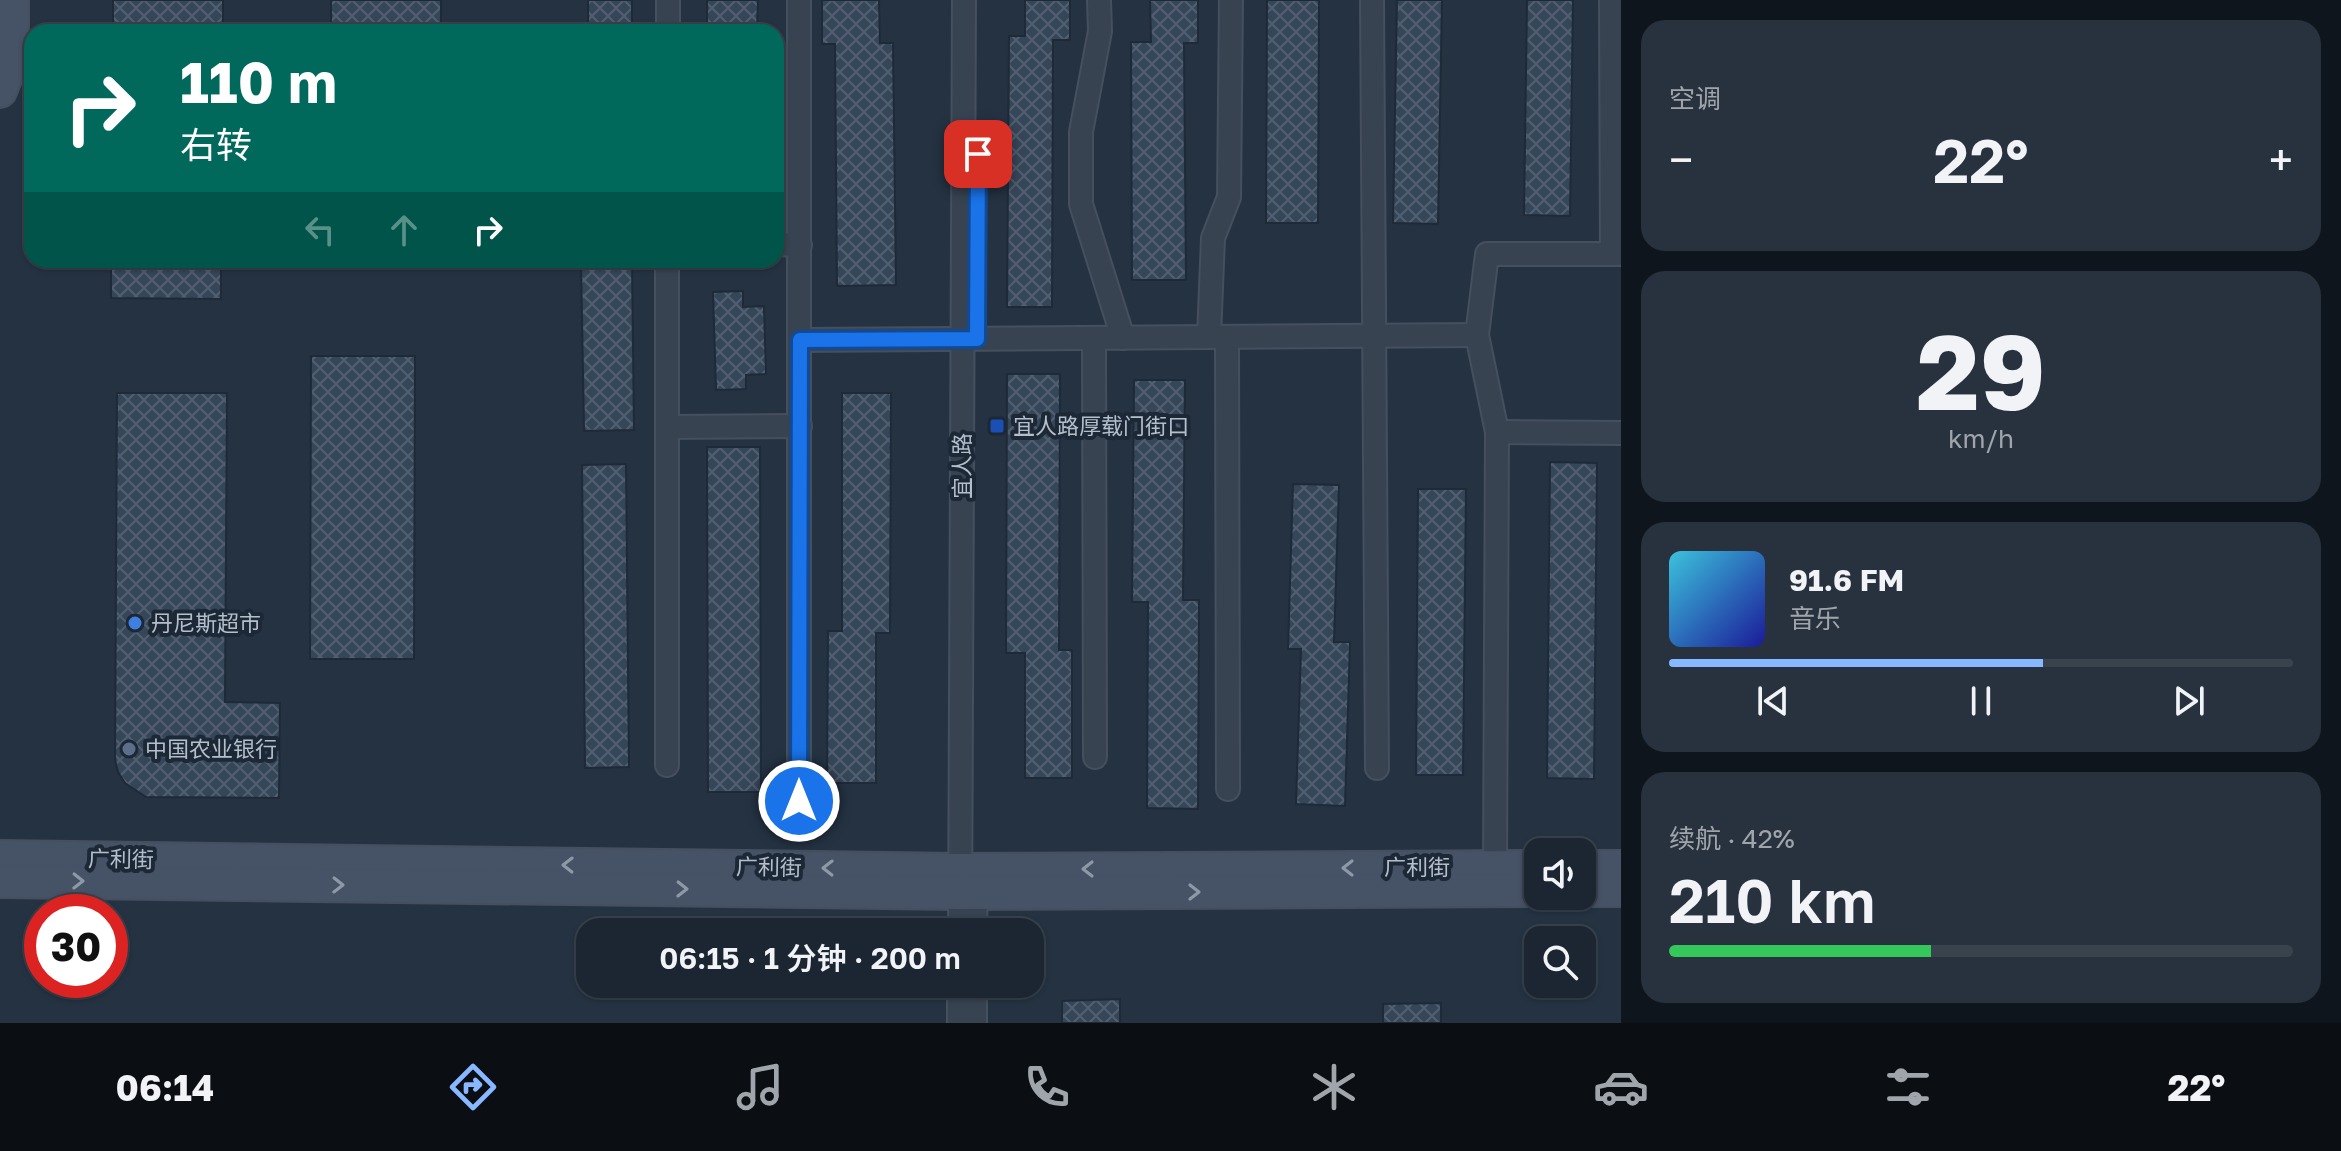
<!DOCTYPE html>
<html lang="zh">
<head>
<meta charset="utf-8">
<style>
  body { margin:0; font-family:"Golos Text","Noto Sans SC",sans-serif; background:#28323e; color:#f1f3f6; height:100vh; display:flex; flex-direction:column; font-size:30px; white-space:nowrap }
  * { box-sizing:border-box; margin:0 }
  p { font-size:26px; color:#a0a5ac }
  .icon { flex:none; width:44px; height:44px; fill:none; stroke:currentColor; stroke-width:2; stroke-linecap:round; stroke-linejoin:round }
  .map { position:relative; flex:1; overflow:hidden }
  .details { display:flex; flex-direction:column; gap:20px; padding:20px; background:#0f151c; width:720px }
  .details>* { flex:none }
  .hud { position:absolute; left:24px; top:24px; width:760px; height:244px; border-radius:24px; box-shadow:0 2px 6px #0004,0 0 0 2px #39434d; background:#00695c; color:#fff; overflow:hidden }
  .tools { position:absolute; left:1524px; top:838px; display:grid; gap:16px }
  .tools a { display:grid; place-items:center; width:72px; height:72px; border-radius:16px; background:#1b2632; box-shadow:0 2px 6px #0004,0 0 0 2px #39434d; font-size:40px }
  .speed { position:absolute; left:24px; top:894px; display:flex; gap:16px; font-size:40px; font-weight:700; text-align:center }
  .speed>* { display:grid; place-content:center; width:104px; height:104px; border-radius:50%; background:#1b2632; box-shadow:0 2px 6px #0004,0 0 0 2px #39434d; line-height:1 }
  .speed .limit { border:12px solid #d22; background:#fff; color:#111 }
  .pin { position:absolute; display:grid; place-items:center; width:68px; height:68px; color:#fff; margin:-34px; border-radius:16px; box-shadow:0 4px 12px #0006 }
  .me { position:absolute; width:88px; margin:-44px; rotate:0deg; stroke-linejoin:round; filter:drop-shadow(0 0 6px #0008) }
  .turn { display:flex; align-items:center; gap:28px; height:168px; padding:0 24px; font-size:36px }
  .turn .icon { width:104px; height:104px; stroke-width:2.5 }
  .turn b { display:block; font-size:56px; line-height:68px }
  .lanes { display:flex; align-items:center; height:76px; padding:0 24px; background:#0003; justify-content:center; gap:40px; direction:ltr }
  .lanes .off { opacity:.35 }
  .big { font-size:60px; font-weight:600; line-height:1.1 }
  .details .widget { flex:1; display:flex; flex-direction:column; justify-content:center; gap:12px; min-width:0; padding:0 28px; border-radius:24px; background:#28323e }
  .details .dial { align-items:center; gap:0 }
  .dial b { font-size:104px; line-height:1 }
  .song { display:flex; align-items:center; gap:24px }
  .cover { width:96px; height:96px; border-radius:12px; background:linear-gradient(135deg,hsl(190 70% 55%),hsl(240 70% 35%)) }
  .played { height:8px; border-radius:4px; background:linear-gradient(90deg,#88b8ff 60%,#39434d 60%) }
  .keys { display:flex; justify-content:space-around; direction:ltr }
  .heat { display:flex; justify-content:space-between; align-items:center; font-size:44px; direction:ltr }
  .charge { height:12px; border-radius:6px; background:linear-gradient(90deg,#34c759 42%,#39434d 0) }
  .trip { position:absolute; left:576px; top:918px; width:468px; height:80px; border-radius:24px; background:#1b2632; box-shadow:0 2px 6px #0004,0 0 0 2px #39434d; font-weight:600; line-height:80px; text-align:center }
  .tabs { display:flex; height:128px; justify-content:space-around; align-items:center; background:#0b0f14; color:#a0a5ac }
  .tabs .icon { width:56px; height:56px }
  .tabs .selected { color:#88b8ff }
  .tabs b { font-size:36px; color:#f1f3f6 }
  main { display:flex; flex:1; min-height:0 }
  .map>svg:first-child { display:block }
  .building { fill:url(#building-cross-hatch); stroke:#1f2a39; stroke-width:2 }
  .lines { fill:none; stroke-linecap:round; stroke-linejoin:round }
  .street-casing { stroke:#454f5e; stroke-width:26 }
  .secondary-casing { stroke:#454f5e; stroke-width:36 }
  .street { stroke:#384352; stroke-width:22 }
  .secondary { stroke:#465265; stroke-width:32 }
  .oneway { stroke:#8e99a8 }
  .route-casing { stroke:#114b97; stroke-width:20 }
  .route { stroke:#1a73e8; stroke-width:14 }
  .transit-dot { fill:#1a4fb4; stroke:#1d2837; stroke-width:3 }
  .shop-dot { fill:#3f7fe0; stroke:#1d2837; stroke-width:3 }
  .service-dot { fill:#5c6f8a; stroke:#1d2837; stroke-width:3 }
  .labels { text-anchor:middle; stroke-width:8; stroke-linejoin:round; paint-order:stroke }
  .poi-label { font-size:22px; fill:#b5bfcc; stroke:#1d2837; text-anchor:start }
  .street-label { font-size:22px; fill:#b5bfcc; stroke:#1d2837 }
</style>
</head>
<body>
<main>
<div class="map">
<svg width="1621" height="1023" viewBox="0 0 1621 1023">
  <defs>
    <pattern id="building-cross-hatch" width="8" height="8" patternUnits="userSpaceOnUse" patternTransform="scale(2)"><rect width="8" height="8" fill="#364659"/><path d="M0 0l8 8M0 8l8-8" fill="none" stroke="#515f70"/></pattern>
  </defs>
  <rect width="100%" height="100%" fill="#243242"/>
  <g class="building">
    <rect x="113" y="0" width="110" height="32"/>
    <rect x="331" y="0" width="110" height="32"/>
    <rect x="588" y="0" width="44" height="32"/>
    <path d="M 707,0 L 758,0 L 757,32 L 707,32 Z"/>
    <path d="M 822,0 L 879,0 L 880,43 L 893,43 L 896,285 L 837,286 L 835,44 L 822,44 Z"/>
    <path d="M 1025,0 L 1070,0 L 1070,40 L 1053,40 L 1052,307 L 1007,307 L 1009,36 L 1025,36 Z"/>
    <path d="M 1150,0 L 1198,0 L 1198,43 L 1184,43 L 1186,280 L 1132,280 L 1131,42 L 1151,42 Z"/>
    <path d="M 1267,0 L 1319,0 L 1318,223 L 1266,223 Z"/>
    <path d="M 1397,0 L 1442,0 L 1438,224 L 1393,223 Z"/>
    <path d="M 1527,0 L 1573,0 L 1570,216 L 1524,215 Z"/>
    <path d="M 111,260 L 221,260 L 221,299 L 111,298 Z"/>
    <path d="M 632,260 L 634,430 L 584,431 L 581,261 Z"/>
    <path d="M 743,291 L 743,307 L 764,306 L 766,374 L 746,375 L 746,389 L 716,390 L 713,292 Z"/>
    <path d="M 311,356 L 415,356 L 414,659 L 310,659 Z"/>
    <path d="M 1007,374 L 1060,374 L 1059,650 L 1072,650 L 1072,778 L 1025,778 L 1025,653 L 1006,653 Z"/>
    <path d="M 1134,380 L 1185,380 L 1183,600 L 1199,600 L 1198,809 L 1147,808 L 1148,602 L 1132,602 Z"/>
    <path d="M 117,393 L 227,393 L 225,702 L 280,703 L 279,798 L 146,797 L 125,783 L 118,772 L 115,760 Z"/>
    <path d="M 842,393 L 891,393 L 890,633 L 876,633 L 876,783 L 827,783 L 828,631 L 842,631 Z"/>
    <path d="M 707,447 L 760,447 L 761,792 L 708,792 Z"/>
    <path d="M 1550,462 L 1597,463 L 1594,779 L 1547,778 Z"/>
    <path d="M 626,464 L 629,767 L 585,768 L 582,465 Z"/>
    <path d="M 1293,484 L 1339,485 L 1334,642 L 1350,642 L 1345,806 L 1296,804 L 1301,649 L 1288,649 Z"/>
    <path d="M 1418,489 L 1466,489 L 1463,775 L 1416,775 Z"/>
    <path d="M 1120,999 L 1120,1023 L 1062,1023 L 1062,1001 Z"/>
    <path d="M 1441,1003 L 1441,1023 L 1383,1023 L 1383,1004 Z"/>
  </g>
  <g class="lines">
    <defs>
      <g id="street">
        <path d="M 1099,0 L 1100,31 L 1081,132 L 1081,204 L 1123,338"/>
        <path d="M 1372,0 L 1377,768"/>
        <path d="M 1611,0 L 1612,254"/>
        <path d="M 668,32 L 668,0"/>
        <path d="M 776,244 L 800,245"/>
        <path d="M 1209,337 L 1213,238 L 1229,197 L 1231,0"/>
        <path d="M 1227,337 L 1228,789"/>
        <path d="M 1094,338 L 1095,757"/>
        <path d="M 800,340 L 1477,335"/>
        <path d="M 668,427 L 800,426"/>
        <path d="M 1497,432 L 1621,433"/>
        <path d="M 667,765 L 667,260"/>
        <path d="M 799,801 L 799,0"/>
        <path d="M 1495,867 L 1497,432 L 1477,335 L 1487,254 L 1621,254"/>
        <path d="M 960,932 L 964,0"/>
        <path d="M 975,932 L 976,881"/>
        <path d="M 959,1023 L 959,984"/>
        <path d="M 975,1023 L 975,984"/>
      </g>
      <g id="secondary">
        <path d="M 0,91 L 12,61 L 12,0"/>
        <path d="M 0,857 L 960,870 L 1538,867"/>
        <path d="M 1582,867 L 1621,867"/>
        <path d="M 0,881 L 960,893 L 1538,890"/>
        <path d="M 1582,890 L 1621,890"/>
      </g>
    </defs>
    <use href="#street" class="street-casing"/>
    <use href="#secondary" class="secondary-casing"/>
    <use href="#street" class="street"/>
    <use href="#secondary" class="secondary"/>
  </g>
  <defs><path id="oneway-chevron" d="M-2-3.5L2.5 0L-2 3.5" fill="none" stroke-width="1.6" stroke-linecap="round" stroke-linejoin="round" transform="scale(2)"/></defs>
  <g class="oneway">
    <use href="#oneway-chevron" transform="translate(568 865) rotate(-179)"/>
    <use href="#oneway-chevron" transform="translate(828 868) rotate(-179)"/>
    <use href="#oneway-chevron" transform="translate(1348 868) rotate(180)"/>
    <use href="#oneway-chevron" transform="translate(1088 869) rotate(180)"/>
    <use href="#oneway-chevron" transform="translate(78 881) rotate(1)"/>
    <use href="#oneway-chevron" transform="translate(338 885) rotate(1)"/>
    <use href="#oneway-chevron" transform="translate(682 889) rotate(1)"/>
    <use href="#oneway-chevron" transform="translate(1194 892)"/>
  </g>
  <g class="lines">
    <defs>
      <path id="route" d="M 799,801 L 800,340 L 977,339 L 978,154"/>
    </defs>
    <use href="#route" class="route-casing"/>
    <use href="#route" class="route"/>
  </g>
  <rect class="transit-dot" x="989" y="418" width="16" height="16" rx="4"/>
  <circle class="shop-dot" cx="135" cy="623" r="8"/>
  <circle class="service-dot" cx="129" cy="749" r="8"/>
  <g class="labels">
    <g class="poi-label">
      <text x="1013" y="434">宜人路厚载门街口</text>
      <text x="151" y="631">丹尼斯超市</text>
      <text x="145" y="757">中国农业银行</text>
    </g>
    <g class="street-label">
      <text transform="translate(962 466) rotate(-90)" y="8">宜人路</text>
      <text transform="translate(121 859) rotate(1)" y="8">广利街</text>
      <text transform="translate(769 867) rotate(1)" y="8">广利街</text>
      <text x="1417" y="875">广利街</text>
    </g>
  </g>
</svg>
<div class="tools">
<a><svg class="icon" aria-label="sound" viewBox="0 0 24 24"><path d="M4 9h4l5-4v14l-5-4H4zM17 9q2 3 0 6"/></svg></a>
<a><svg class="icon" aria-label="search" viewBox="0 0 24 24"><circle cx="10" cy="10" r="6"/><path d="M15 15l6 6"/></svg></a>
</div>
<div class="speed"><div class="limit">30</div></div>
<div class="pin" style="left:978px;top:154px;background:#d93025"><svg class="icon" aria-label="arrive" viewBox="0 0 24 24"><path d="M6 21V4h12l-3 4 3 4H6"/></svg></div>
<svg class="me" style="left:799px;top:801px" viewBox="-20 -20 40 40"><circle r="17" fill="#1a73e8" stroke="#fff" stroke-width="3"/><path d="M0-11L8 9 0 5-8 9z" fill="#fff"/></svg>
<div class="trip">06:15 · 1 分钟 · 200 m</div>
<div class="hud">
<div class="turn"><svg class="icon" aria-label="right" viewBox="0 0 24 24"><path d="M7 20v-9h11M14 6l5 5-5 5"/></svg><div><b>110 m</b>右转</div></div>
<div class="lanes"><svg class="icon off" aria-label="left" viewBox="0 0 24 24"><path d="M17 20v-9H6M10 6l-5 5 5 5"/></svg><svg class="icon off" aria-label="ahead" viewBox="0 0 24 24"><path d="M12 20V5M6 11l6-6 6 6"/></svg><svg class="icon" aria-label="right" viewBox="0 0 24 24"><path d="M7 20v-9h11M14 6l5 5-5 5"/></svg></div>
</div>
</div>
<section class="details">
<div class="widget"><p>空调</p>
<div class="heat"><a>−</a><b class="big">22°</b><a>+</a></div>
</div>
<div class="widget dial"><b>29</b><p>km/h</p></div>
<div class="widget">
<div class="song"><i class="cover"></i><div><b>91.6 FM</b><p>音乐</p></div></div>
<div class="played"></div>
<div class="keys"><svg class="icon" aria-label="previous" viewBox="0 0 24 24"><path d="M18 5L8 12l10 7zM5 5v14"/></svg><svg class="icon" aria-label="pause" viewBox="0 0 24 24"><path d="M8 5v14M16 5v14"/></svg><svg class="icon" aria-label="next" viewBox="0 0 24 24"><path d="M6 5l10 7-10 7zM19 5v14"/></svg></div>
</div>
<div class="widget"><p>续航 · 42%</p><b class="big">210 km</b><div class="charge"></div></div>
</section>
</main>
<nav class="tabs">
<b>06:14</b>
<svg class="icon selected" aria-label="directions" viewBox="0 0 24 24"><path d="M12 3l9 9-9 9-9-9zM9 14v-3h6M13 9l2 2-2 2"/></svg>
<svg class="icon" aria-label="music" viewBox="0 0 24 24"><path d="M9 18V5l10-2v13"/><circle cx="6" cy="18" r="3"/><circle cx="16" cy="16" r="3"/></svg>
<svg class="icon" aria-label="phone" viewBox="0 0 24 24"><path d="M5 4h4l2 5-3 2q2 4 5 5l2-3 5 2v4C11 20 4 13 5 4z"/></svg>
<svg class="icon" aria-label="climate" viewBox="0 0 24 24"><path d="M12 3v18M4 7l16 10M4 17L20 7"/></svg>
<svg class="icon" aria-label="car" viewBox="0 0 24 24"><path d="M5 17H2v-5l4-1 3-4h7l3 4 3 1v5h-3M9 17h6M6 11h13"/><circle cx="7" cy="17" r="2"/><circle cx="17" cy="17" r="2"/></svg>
<svg class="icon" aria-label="filters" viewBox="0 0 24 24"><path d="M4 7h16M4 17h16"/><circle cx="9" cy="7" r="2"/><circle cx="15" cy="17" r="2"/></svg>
<b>22°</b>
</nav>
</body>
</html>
